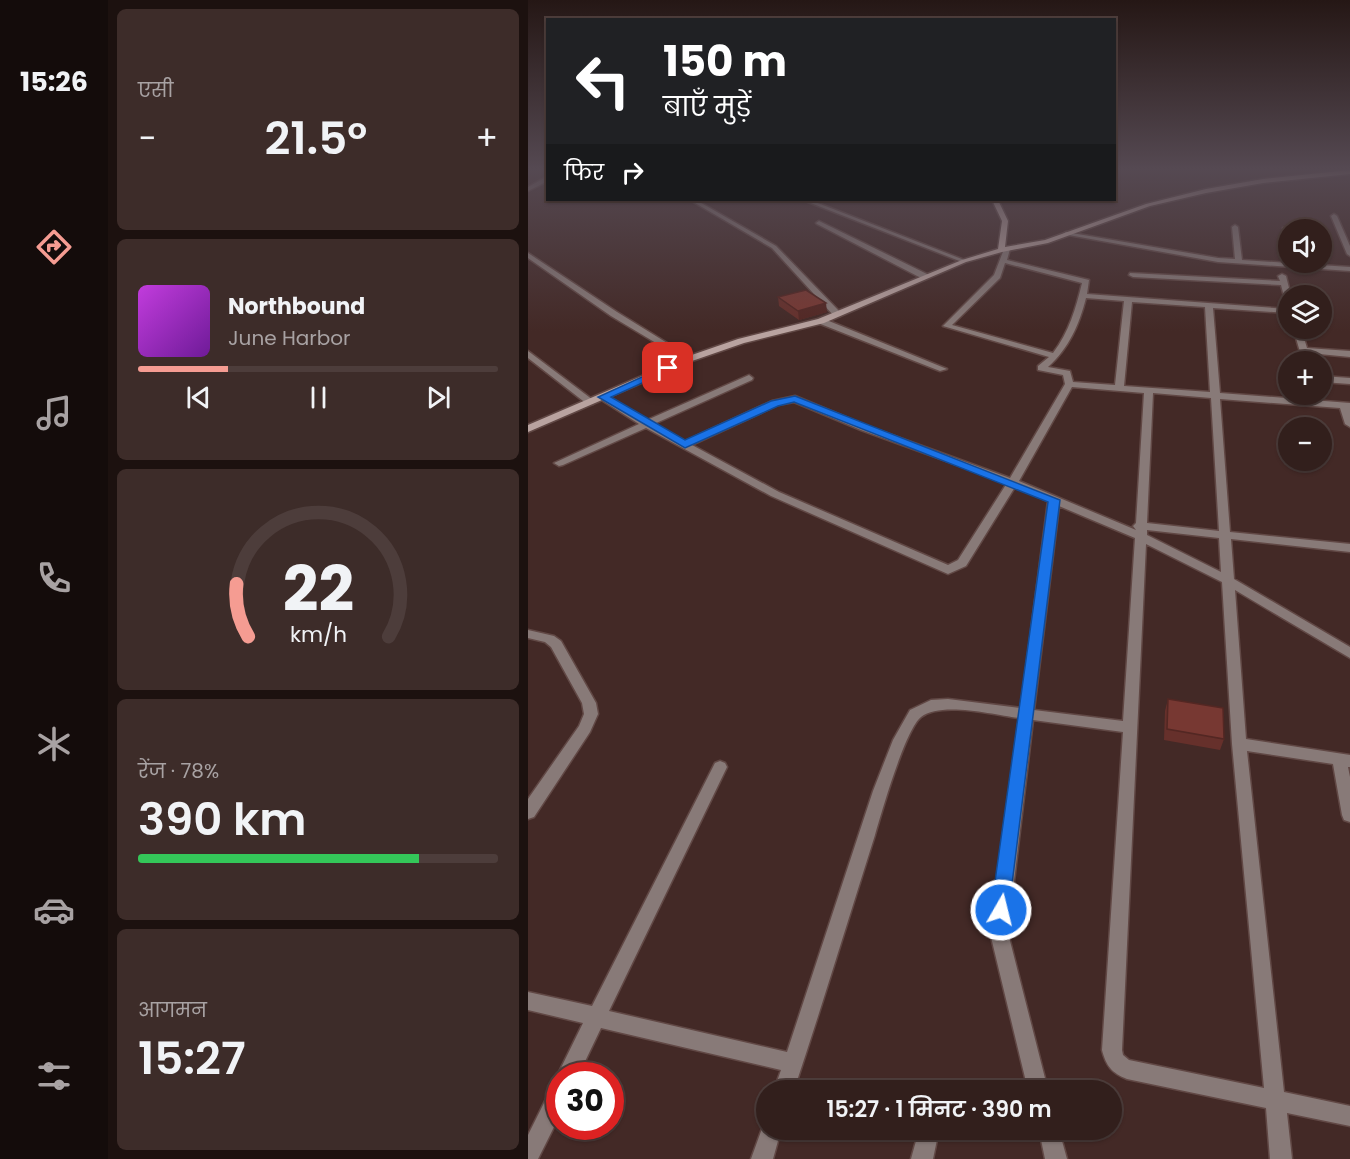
<!DOCTYPE html>
<html lang="hi">
<head>
<meta charset="utf-8">
<style>
  body { margin:0; font-family:Poppins,"Noto Sans Devanagari",sans-serif; background:#3d2c29; color:#f1f3f6; height:100vh; display:flex; flex-direction:column; font-size:22px; white-space:nowrap }
  * { box-sizing:border-box; margin:0 }
  p { font-size:20px; color:#a8a2a3 }
  .icon { flex:none; width:33px; height:33px; fill:none; stroke:currentColor; stroke-width:2; stroke-linecap:round; stroke-linejoin:round }
  .map { position:relative; flex:1; overflow:hidden }
  .side { display:flex; flex-direction:column; gap:9px; padding:9px; background:#1c110f; width:420px }
  .side>* { flex:none }
  .hud { position:absolute; left:18px; top:18px; width:570px; height:183px; border-radius:0px; box-shadow:0 2px 4px #0004,0 0 0 2px #4d3d3b; background:#202124; color:#fff; overflow:hidden }
  .tools { position:absolute; left:750px; top:219px; display:grid; gap:12px }
  .tools a { display:grid; place-items:center; width:54px; height:54px; border-radius:50%; background:#321f1c; box-shadow:0 2px 4px #0004,0 0 0 2px #4d3d3b; font-size:30px }
  .speed { position:absolute; left:18px; top:1062px; display:flex; gap:12px; font-size:30px; font-weight:700; text-align:center }
  .speed>* { display:grid; place-content:center; width:78px; height:78px; border-radius:50%; background:#321f1c; box-shadow:0 2px 4px #0004,0 0 0 2px #4d3d3b; line-height:1 }
  .speed .limit { border:9px solid #d22; background:#fff; color:#111 }
  .pin { position:absolute; display:grid; place-items:center; width:51px; height:51px; color:#fff; margin:-26px; border-radius:12px; box-shadow:0 3px 9px #0006 }
  .me { position:absolute; width:66px; margin:-33px; rotate:8deg; stroke-linejoin:round; filter:drop-shadow(0 0 4px #0008) }
  .turn { display:flex; align-items:center; gap:21px; height:126px; padding:0 18px; font-size:27px }
  .turn .icon { width:78px; height:78px; stroke-width:2.5 }
  .turn b { display:block; font-size:42px; line-height:51px }
  .then { display:flex; align-items:center; height:57px; padding:0 18px; background:#0003; gap:12px; font-size:22px }
  .big { font-size:45px; font-weight:600; line-height:1.1 }
  .side .card { flex:1; display:flex; flex-direction:column; justify-content:center; gap:9px; min-width:0; padding:0 21px; border-radius:9px; background:#3d2c29 }
  .side .dial { align-items:center; gap:0 }
  .dial svg { height:156px; overflow:visible; fill:none; stroke:#4d3d3b; stroke-width:7; stroke-linecap:round; text-anchor:middle }
  .dial text { fill:#f1f3f6; stroke:none }
  .song { display:flex; align-items:center; gap:18px }
  .cover { width:72px; height:72px; border-radius:9px; background:linear-gradient(135deg,hsl(290 70% 55%),hsl(280 70% 35%)) }
  .played { height:6px; border-radius:3px; background:linear-gradient(90deg,#f59c92 25%,#4d3d3b 25%) }
  .keys { display:flex; justify-content:space-around; direction:ltr }
  .heat { display:flex; justify-content:space-between; align-items:center; font-size:33px; direction:ltr }
  .charge { height:9px; border-radius:4px; background:linear-gradient(90deg,#34c759 78%,#4d3d3b 0) }
  .trip { position:absolute; left:228px; top:1080px; width:366px; height:60px; border-radius:30px; background:#321f1c; box-shadow:0 2px 4px #0004,0 0 0 2px #4d3d3b; font-weight:600; line-height:60px; text-align:center }
  main { display:flex; flex:1; min-height:0 }
  .dock { display:flex; flex-direction:column; width:108px; justify-content:space-around; align-items:center; background:#140c0b; color:#a8a2a3 }
  .dock .icon { width:42px; height:42px }
  .dock .on { color:#f59c92 }
  .dock b { font-size:27px; color:#f1f3f6 }
  .map>svg:first-child { display:block }
  .lines { fill:none; stroke-linecap:round; stroke-linejoin:round }
  .lane-casing { stroke:#614845; stroke-width:3 }
  .street-casing { stroke:#614845; stroke-width:3 }
  .secondary-casing { stroke:#614845; stroke-width:3 }
  .lane { fill:#887a78; fill-rule:evenodd }
  .street { fill:#887a78; fill-rule:evenodd }
  .secondary { fill:#b9a3a0; fill-rule:evenodd }
  .wall { fill:#66302b }
  .shaded-wall { fill:#532723 }
  .building { fill:#773832; stroke:#532723; stroke-width:1.5 }
  .route { fill:#1a73e8; stroke:#114b97; stroke-width:1.5 }
</style>
</head>
<body>
<main>
<nav class="dock">
<b>15:26</b>
<svg class="icon on" aria-label="directions" viewBox="0 0 24 24"><path d="M12 3l9 9-9 9-9-9zM9 14v-3h6M13 9l2 2-2 2"/></svg>
<svg class="icon" aria-label="music" viewBox="0 0 24 24"><path d="M9 18V5l10-2v13"/><circle cx="6" cy="18" r="3"/><circle cx="16" cy="16" r="3"/></svg>
<svg class="icon" aria-label="phone" viewBox="0 0 24 24"><path d="M5 4h4l2 5-3 2q2 4 5 5l2-3 5 2v4C11 20 4 13 5 4z"/></svg>
<svg class="icon" aria-label="climate" viewBox="0 0 24 24"><path d="M12 3v18M4 7l16 10M4 17L20 7"/></svg>
<svg class="icon" aria-label="car" viewBox="0 0 24 24"><path d="M5 17H2v-5l4-1 3-4h7l3 4 3 1v5h-3M9 17h6M6 11h13"/><circle cx="7" cy="17" r="2"/><circle cx="17" cy="17" r="2"/></svg>
<svg class="icon" aria-label="filters" viewBox="0 0 24 24"><path d="M4 7h16M4 17h16"/><circle cx="9" cy="7" r="2"/><circle cx="15" cy="17" r="2"/></svg>
</nav>
<section class="side">
<div class="card"><p>एसी</p>
<div class="heat"><a>−</a><b class="big">21.5°</b><a>+</a></div>
</div>
<div class="card">
<div class="song"><i class="cover"></i><div><b>Northbound</b><p>June Harbor</p></div></div>
<div class="played"></div>
<div class="keys"><svg class="icon" aria-label="previous" viewBox="0 0 24 24"><path d="M18 5L8 12l10 7zM5 5v14"/></svg><svg class="icon" aria-label="pause" viewBox="0 0 24 24"><path d="M8 5v14M16 5v14"/></svg><svg class="icon" aria-label="next" viewBox="0 0 24 24"><path d="M6 5l10 7-10 7zM19 5v14"/></svg></div>
</div>
<div class="card dial"><svg viewBox="0 0 100 80">
<path d="M14 69A42 42 0 1 1 86 69"/>
<path d="M14 69A42 42 0 0 1 8 42" stroke="#f59c92"/>
<text x="50" y="56" font-size="32" font-weight="700">22</text>
<text x="50" y="72" font-size="11">km/h</text>
</svg></div>
<div class="card"><p>रेंज · 78%</p><b class="big">390 km</b><div class="charge"></div></div>
<div class="card"><p>आगमन</p><b class="big">15:27</b></div>
</section>
<div class="map">
<svg width="822" height="1159" viewBox="0 0 822 1159">
  <rect width="100%" height="100%" fill="#432926"/>
  <g class="lines">
    <defs>
      <g id="lane">
        <path d="M 20,176 L 20,181 L 0,191 L 0,187 Z"/>
        <path d="M 275,200 L 282,200 L 439,261 L 434,262 Z"/>
        <path d="M 291,221 L 401,275 L 402,277 L 395,279 L 289,224 L 288,223 Z"/>
        <path d="M 0,253 L 89,312 L 165,359 L 158,361 L 83,316 L 0,258 Z"/>
        <path d="M 0,351 L 65,400 L 65,404 L 59,404 L 0,358 Z"/>
        <path d="M 0,630 L 26,636 L 33,641 L 68,703 L 70,714 L 62,732 L 6,817 L 0,819 L 0,799 L 51,726 L 56,714 L 54,703 L 23,647 L 17,642 L 0,638 Z"/>
      </g>
      <g id="street">
        <path d="M 162,200 L 168,200 L 248,246 L 312,312 L 312,316 L 306,316 L 244,248 Z"/>
        <path d="M 806,214 L 809,216 L 822,246 L 822,256 L 819,254 L 803,216 Z"/>
        <path d="M 707,225 L 710,227 L 714,260 L 822,267 L 822,271 L 690,262 L 535,234 L 538,232 L 690,258 L 707,259 L 704,227 Z"/>
        <path d="M 755,228 L 760,229 L 760,244 L 757,242 Z"/>
        <path d="M 479,247 L 482,249 L 479,260 L 561,280 L 559,294 L 760,309 L 760,313 L 685,308 L 692,393 L 822,403 L 822,427 L 817,424 L 812,408 L 692,399 L 702,532 L 822,544 L 822,552 L 703,539 L 706,579 L 822,647 L 822,658 L 707,590 L 718,739 L 822,755 L 822,767 L 820,767 L 822,777 L 822,822 L 816,820 L 814,815 L 805,764 L 719,751 L 756,1092 L 822,1106 L 822,1126 L 759,1113 L 764,1159 L 742,1159 L 738,1108 L 599,1079 C 584,1073 578,1066 574,1050 L 595,732 L 505,720 L 481,924 L 481,937 L 520,1090 L 500,1090 L 463,937 L 463,924 L 491,718 C 467,715 413,701 393,717 C 377,730 354,811 347,835 C 320,920 294,1006 266,1090 L 246,1090 L 253,1070 L 73,1028 L 50,1076 L 32,1076 L 32,1082 L 29,1076 L 55,1023 L 0,1010 L 0,992 L 64,1006 L 187,763 L 192,761 L 197,763 L 199,767 L 81,1011 L 259,1052 L 345,791 L 365,740 L 382,710 L 403,700 L 420,699 L 493,708 L 520,501 L 487,487 L 438,566 L 420,574 L 243,496 L 118,428 L 35,465 L 31,466 L 26,463 L 111,424 L 72,399 L 72,395 L 78,395 L 119,420 L 221,375 L 225,378 L 224,380 L 126,424 L 157,441 L 244,401 L 267,396 L 339,426 L 482,478 L 537,384 L 535,375 L 510,370 L 510,366 L 521,357 L 415,326 L 466,275 L 476,249 ZM 477,263 L 554,283 C 548,308 541,332 525,353 L 424,325 L 472,278 ZM 558,298 L 596,301 L 587,385 L 545,382 L 542,371 L 520,367 C 541,348 551,325 558,298 ZM 604,302 L 677,307 L 682,392 L 596,386 ZM 544,387 L 616,393 L 608,523 L 605,526 L 608,530 L 491,481 ZM 625,393 L 683,398 L 691,531 L 619,523 ZM 266,402 L 333,430 L 479,483 L 430,560 L 420,565 L 251,492 L 164,445 L 250,405 ZM 531,506 L 607,538 L 595,721 L 506,710 ZM 619,530 L 691,538 L 693,572 L 619,535 ZM 618,544 L 694,582 L 704,744 L 736,1088 L 601,1060 L 595,1055 L 594,1050 Z"/>
        <path d="M 602,273 L 752,281 L 750,276 L 754,274 L 758,276 L 763,296 L 760,296 L 760,300 L 757,300 L 753,285 L 605,277 L 601,275 Z"/>
        <path d="M 290,319 L 296,319 L 419,369 L 412,371 L 290,323 Z"/>
        <path d="M 765,328 L 773,328 L 779,348 L 822,351 L 822,357 L 781,353 L 783,362 L 775,362 Z"/>
        <path d="M 794,376 L 822,378 L 822,384 L 794,382 Z"/>
        <path d="M 32,1082 L 32,1115 L 10,1159 L 0,1159 L 0,1135 L 25,1085 Z"/>
        <path d="M 238,1122 L 238,1130 L 253,1130 L 245,1159 L 223,1159 L 236,1123 Z"/>
        <path d="M 391,1130 L 411,1130 L 405,1159 L 383,1159 Z"/>
        <path d="M 511,1130 L 531,1130 L 539,1159 L 517,1159 Z"/>
      </g>
      <path id="secondary" d="M 822,170 L 822,174 L 735,183 L 678,193 L 622,206 L 520,243 L 474,252 L 438,262 L 296,323 L 216,343 L 164,361 L 0,432 L 0,425 L 158,357 L 210,339 L 290,319 L 434,260 L 470,249 L 474,221 L 464,200 L 470,200 L 480,221 L 477,247 L 517,240 L 618,204 L 678,189 L 735,179 Z"/>
    </defs>
    <use href="#lane" class="lane-casing"/>
    <use href="#street" class="street-casing"/>
    <use href="#secondary" class="secondary-casing"/>
    <use href="#lane" class="lane"/>
    <use href="#street" class="street"/>
    <use href="#secondary" class="secondary"/>
  </g>
  <g class="wall">
    <path d="M 250,297 L 299,312 L 271,320 L 251,306 Z"/>
    <path d="M 640,699 L 696,739 L 692,750 L 636,740 L 637,711 Z"/>
  </g>
  <path class="shaded-wall" d="M 298,303 L 299,312 L 271,320 L 270,311 Z"/>
  <g class="building">
    <path d="M 278,290 L 298,303 L 270,311 L 250,297 Z"/>
    <path d="M 640,699 L 695,708 L 696,739 L 639,729 Z"/>
  </g>
  <linearGradient id="sky" x2="0" y2="1"><stop stop-color="#251715"/><stop offset="0.51" stop-color="#554952"/><stop offset="1" stop-color="#554952" stop-opacity="0"/></linearGradient>
  <rect width="822" height="331" fill="url(#sky)"/>
  <path class="route" d="M 140,365 L 144,368 L 143,370 L 83,397 L 157,440 L 243,401 L 267,396 L 532,500 L 480,916 L 473,919 L 466,916 L 463,910 L 520,502 L 266,402 L 250,406 L 157,448 L 70,397 Z"/>
</svg>
<div class="tools">
<a><svg class="icon" aria-label="sound" viewBox="0 0 24 24"><path d="M4 9h4l5-4v14l-5-4H4zM17 9q2 3 0 6"/></svg></a>
<a><svg class="icon" aria-label="layers" viewBox="0 0 24 24"><path d="M12 4l9 5-9 5-9-5zM3 14l9 5 9-5"/></svg></a>
<a>+</a>
<a>−</a>
</div>
<div class="speed"><div class="limit">30</div></div>
<div class="pin" style="left:140px;top:368px;background:#d93025"><svg class="icon" aria-label="arrive" viewBox="0 0 24 24"><path d="M6 21V4h12l-3 4 3 4H6"/></svg></div>
<svg class="me" style="left:473px;top:910px" viewBox="-20 -20 40 40"><circle r="17" fill="#1a73e8" stroke="#fff" stroke-width="3"/><path d="M0-11L8 9 0 5-8 9z" fill="#fff"/></svg>
<div class="trip">15:27 · 1 मिनट · 390 m</div>
<div class="hud">
<div class="turn"><svg class="icon" aria-label="left" viewBox="0 0 24 24"><path d="M17 20v-9H6M10 6l-5 5 5 5"/></svg><div><b>150 m</b>बाएँ मुड़ें</div></div>
<div class="then">फिर<svg class="icon" aria-label="right" viewBox="0 0 24 24"><path d="M7 20v-9h11M14 6l5 5-5 5"/></svg></div>
</div>
</div>
</main>
</body>
</html>
